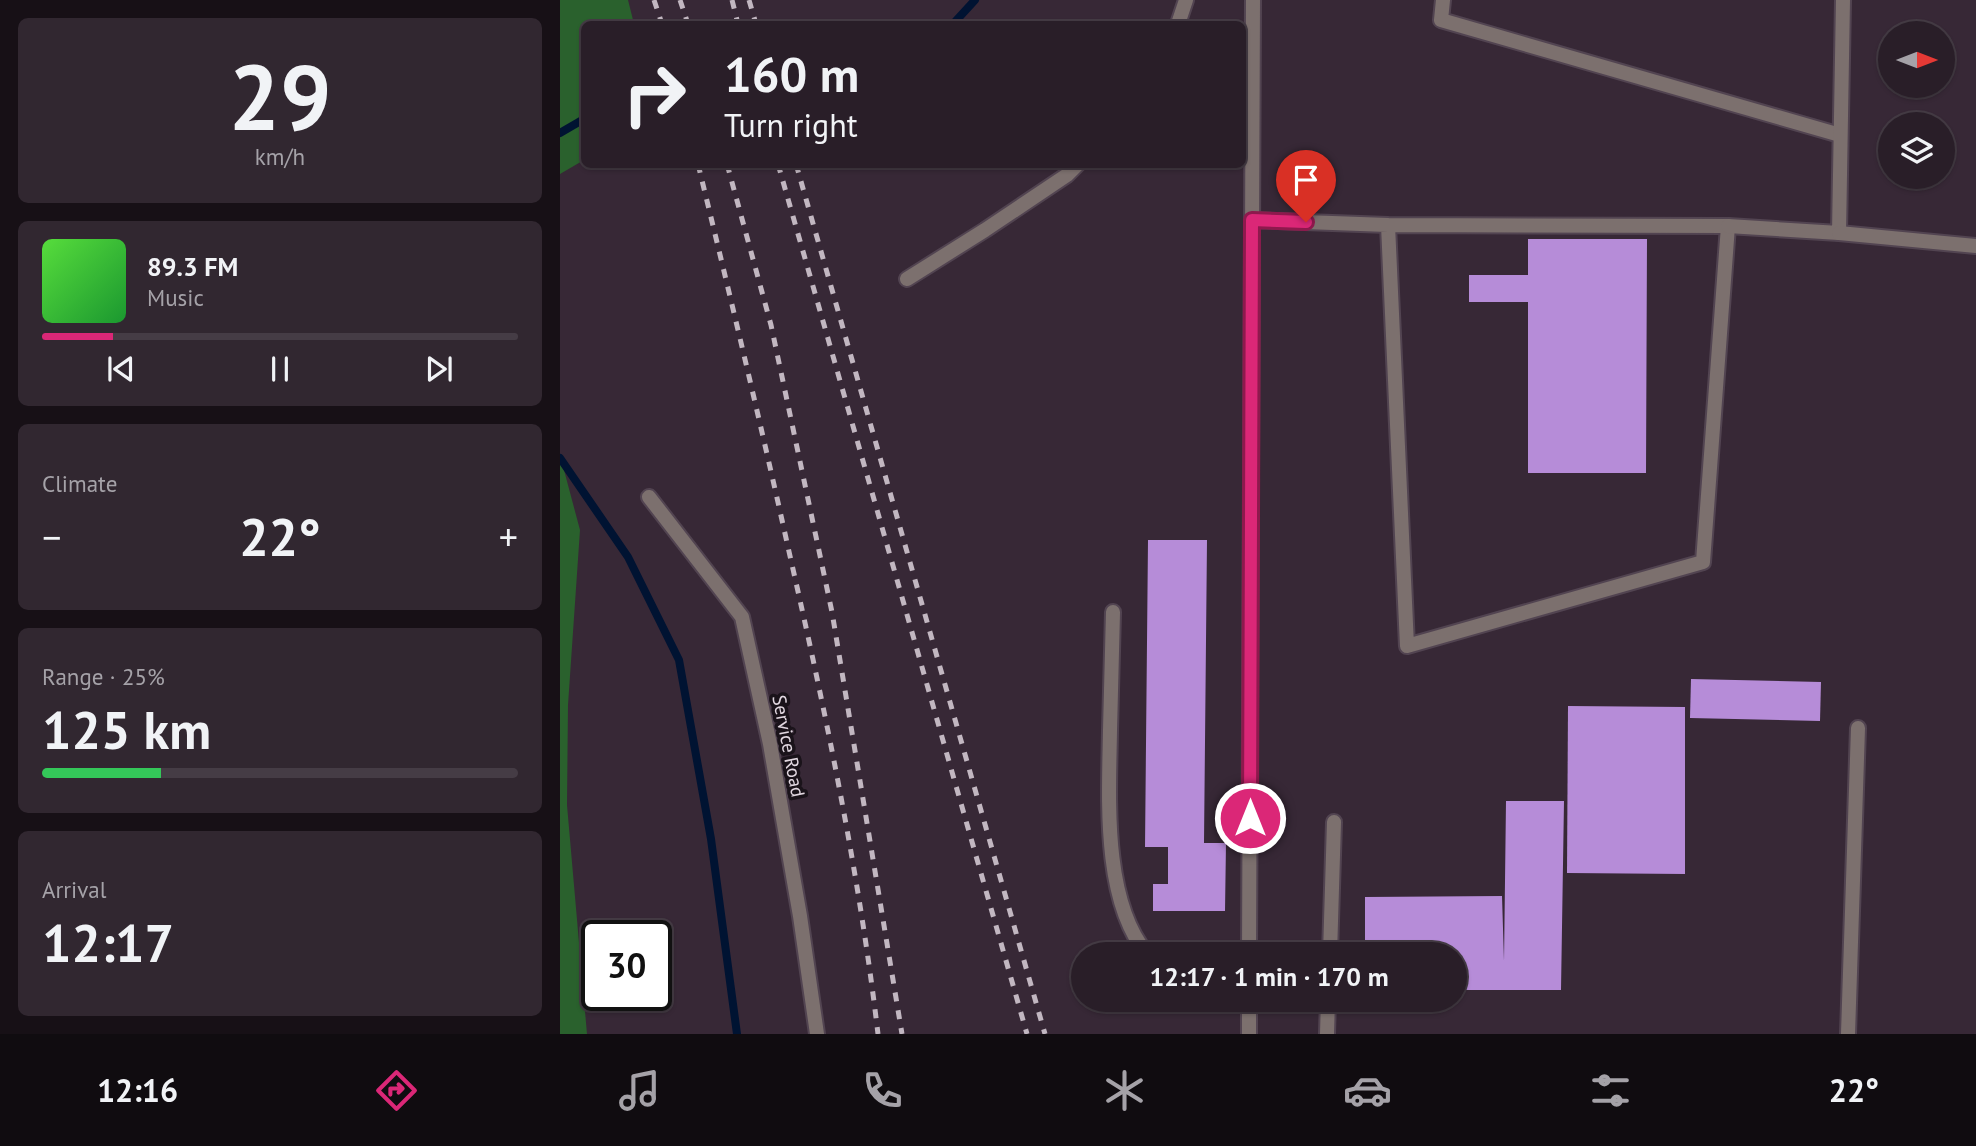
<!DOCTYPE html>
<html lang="en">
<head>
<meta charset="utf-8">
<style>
  body { margin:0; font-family:"PT Sans",sans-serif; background:#312730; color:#f1f3f6; height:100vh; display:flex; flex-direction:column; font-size:26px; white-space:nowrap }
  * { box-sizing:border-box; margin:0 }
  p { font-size:23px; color:#a5a2a8 }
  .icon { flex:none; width:38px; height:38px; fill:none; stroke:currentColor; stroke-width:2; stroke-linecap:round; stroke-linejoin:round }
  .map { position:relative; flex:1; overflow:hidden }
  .side { display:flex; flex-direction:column; gap:18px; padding:18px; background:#171016; width:560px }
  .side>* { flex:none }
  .banner { position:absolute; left:21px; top:21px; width:665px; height:147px; border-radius:10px; box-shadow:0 2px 5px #0004,0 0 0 2px #453c45; background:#291e28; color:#f1f3f6; overflow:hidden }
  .needle { width:46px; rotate:90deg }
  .buttons { position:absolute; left:1318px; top:21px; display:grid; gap:14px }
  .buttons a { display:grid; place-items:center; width:77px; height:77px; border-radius:50%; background:#291e28; box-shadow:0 2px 5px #0004,0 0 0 2px #453c45; font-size:35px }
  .speed { position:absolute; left:21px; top:920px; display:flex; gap:14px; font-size:35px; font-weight:700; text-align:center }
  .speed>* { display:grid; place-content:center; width:91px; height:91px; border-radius:50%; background:#291e28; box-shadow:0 2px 5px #0004,0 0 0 2px #453c45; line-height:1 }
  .speed .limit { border:4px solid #111; border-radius:10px; background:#fff; color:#111 }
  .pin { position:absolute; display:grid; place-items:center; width:60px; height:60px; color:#fff; margin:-72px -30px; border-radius:50% 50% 50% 0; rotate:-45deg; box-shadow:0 0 7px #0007 }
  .pin .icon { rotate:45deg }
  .me { position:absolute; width:77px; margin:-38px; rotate:0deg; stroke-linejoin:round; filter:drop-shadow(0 0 5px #0008) }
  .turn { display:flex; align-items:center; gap:24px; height:147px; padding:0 28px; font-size:32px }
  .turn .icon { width:91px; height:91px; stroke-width:2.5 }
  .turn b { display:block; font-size:49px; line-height:60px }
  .big { font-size:52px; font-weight:800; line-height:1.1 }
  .side .card { flex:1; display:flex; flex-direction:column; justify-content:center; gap:10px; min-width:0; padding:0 24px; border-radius:10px; background:#312730 }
  .side .dial { align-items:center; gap:0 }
  .dial b { font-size:91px; line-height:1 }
  .song { display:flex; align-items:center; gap:21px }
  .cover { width:84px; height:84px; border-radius:10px; background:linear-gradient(135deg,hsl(110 70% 55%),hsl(130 70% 35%)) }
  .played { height:7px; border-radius:4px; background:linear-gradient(90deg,#db2777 15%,#453c45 15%) }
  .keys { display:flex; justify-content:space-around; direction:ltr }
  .heat { display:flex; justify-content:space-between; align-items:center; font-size:38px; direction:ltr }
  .charge { height:10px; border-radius:5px; background:linear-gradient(90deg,#34c759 25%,#453c45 0) }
  .trip { position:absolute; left:511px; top:942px; width:396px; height:70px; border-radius:35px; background:#291e28; box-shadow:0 2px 5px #0004,0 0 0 2px #453c45; font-weight:800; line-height:70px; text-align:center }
  .dock { display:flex; height:112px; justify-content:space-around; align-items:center; background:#100c10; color:#a5a2a8 }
  .dock .icon { width:49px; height:49px }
  .dock .selected { color:#db2777 }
  .dock b { font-size:32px; color:#f1f3f6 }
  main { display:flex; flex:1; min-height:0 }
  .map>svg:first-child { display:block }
  .green { fill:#2a612d }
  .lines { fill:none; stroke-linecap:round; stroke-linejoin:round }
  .stream { stroke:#001332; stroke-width:8 }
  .building { fill:#b68cd8 }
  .lane-casing { stroke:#524451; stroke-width:18 }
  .street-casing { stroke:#524451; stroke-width:18 }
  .lane { stroke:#7c706e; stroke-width:14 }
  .street { stroke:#7c706e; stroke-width:14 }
  .rail { stroke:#c2b7c1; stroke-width:5; stroke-dasharray:9 9; stroke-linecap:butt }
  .route-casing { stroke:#8e194d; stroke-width:18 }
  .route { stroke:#db2777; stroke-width:12 }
  .labels { text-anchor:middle; stroke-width:7; stroke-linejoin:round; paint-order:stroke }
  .street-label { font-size:19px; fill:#e1d7e0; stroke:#1a131a }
</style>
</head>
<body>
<main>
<section class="side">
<div class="card dial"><b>29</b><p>km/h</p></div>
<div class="card">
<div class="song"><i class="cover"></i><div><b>89.3 FM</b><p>Music</p></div></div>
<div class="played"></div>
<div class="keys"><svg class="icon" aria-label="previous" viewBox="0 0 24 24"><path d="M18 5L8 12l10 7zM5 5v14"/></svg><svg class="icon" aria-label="pause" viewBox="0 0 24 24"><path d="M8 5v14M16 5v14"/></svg><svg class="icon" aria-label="next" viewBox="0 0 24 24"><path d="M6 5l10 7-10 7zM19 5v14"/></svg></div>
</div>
<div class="card"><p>Climate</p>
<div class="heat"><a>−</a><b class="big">22°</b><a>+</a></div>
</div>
<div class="card"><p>Range · 25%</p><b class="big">125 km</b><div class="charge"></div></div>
<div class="card"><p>Arrival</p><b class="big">12:17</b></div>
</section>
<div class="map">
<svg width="1416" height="1034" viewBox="0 0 1416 1034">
  <rect width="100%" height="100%" fill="#372836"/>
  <g class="green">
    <path d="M 0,0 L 68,0 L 74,24 L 24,24 L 24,160 L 0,174 Z"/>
    <path d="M 0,455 L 20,530 L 8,705 L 7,805 L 27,1034 L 0,1034 Z"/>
  </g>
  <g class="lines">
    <g class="stream">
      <path d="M 393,24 L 415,0"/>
      <path d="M 0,133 L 24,119"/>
      <path d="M 0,458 L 68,557 L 119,660 L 151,839 L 177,1034"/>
    </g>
  </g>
  <g class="building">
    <path d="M 968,239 L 1087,239 L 1086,473 L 968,473 L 968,302 L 909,302 L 909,275 L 968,275 Z"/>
    <path d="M 588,540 L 647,540 L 644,843 L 666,843 L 665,911 L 593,911 L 593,884 L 608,884 L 608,847 L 585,847 Z"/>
    <path d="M 1131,679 L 1261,682 L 1260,721 L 1130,718 Z"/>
    <path d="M 1008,706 L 1125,707 L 1125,874 L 1007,873 Z"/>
    <path d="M 946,801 L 1004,801 L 1001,990 L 894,990 L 894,954 L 805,954 L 805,897 L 942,896 L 944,961 Z"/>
  </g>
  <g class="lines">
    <defs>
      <g id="lane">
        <path d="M 883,0 L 881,20 L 1280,135"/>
        <path d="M 618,24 L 626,0"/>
        <path d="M 692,220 L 828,225 L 847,646 L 1143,562 L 1168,226 L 828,225"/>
        <path d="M 1168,226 L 1279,233 L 1283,0"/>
        <path d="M 1279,233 L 1416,246"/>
        <path d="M 347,279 L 425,230 L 507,175 L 518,164"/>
        <path d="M 89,497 L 182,617 L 210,744 L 240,916 L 257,1034"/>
        <path d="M 553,612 C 552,651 551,691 550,730 C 549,797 542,900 587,954"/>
        <path d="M 770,954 L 774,822"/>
        <path d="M 767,1034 L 768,999"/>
        <path d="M 1288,1034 L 1298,728"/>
      </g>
      <g id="street">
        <path d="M 689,954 L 693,0"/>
        <path d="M 689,1034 L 689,999"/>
      </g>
    </defs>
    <use href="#lane" class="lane-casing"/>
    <use href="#street" class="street-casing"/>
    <use href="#lane" class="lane"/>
    <use href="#street" class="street"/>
    <g class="rail">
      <path d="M 94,0 L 102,24"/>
      <path d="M 120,0 L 128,24"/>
      <path d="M 172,0 L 178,24"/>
      <path d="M 189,0 L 196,24"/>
      <path d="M 138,164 C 170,295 201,425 230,556 C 266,714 299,873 318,1034"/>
      <path d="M 167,164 L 211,325 L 272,612 L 342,1034"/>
      <path d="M 218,164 L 467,1034"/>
      <path d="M 236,164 L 485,1034"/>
    </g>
  </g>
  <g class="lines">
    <defs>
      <path id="route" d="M 690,818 L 692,220 L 746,222"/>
    </defs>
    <use href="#route" class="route-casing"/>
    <use href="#route" class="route"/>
  </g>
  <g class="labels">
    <g class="street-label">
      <text transform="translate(229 746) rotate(79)" y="7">Service Road</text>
    </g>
  </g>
</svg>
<div class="buttons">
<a><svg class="needle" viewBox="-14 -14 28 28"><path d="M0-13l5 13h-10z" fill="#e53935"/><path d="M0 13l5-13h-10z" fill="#a5a2a8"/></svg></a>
<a><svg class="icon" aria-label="layers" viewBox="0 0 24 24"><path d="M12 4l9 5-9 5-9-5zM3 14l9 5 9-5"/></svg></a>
</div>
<div class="speed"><div class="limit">30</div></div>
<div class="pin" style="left:746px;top:222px;background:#d93025"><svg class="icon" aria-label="arrive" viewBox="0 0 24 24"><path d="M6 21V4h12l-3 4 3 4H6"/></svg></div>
<svg class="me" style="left:690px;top:818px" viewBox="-20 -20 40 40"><circle r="17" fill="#db2777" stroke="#fff" stroke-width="3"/><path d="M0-11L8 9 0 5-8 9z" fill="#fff"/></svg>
<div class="trip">12:17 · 1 min · 170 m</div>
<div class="banner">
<div class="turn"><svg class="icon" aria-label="right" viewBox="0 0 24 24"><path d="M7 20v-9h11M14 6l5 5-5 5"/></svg><div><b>160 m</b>Turn right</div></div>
</div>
</div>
</main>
<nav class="dock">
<b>12:16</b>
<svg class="icon selected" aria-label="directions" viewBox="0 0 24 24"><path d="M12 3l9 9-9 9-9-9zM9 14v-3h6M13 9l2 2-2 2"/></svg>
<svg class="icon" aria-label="music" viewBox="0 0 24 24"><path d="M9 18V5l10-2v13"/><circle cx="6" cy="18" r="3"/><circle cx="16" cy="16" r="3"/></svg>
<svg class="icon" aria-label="phone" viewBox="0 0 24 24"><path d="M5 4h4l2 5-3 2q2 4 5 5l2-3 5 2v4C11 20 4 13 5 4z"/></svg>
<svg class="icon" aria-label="climate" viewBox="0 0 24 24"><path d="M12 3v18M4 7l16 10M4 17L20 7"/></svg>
<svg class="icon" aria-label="car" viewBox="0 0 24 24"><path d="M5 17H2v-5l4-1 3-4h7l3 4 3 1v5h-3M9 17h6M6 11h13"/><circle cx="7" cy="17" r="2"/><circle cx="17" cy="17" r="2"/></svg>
<svg class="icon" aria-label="filters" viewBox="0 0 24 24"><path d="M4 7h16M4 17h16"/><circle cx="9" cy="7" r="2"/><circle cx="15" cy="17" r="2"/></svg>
<b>22°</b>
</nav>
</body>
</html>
